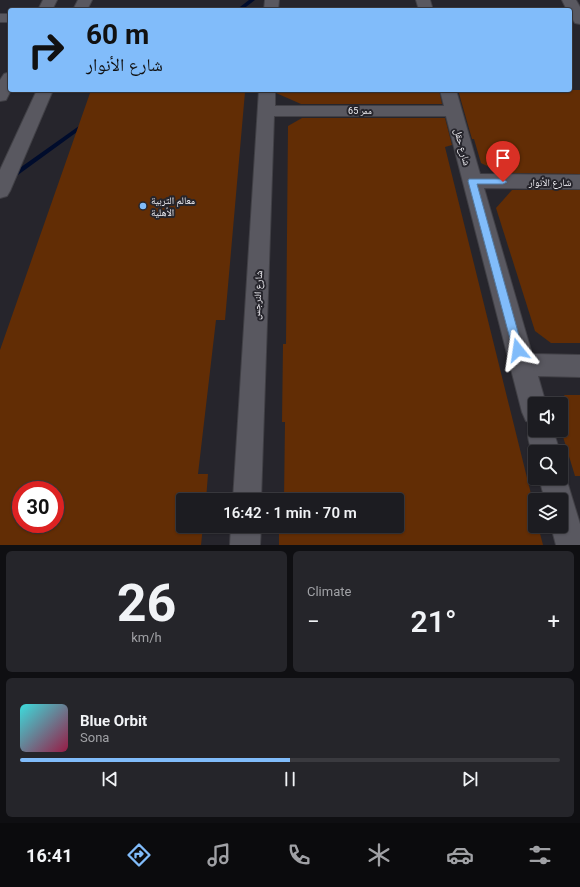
<!DOCTYPE html>
<html lang="en">
<head>
<meta charset="utf-8">
<style>
  body { margin:0; font-family:Roboto,"Noto Naskh Arabic",sans-serif; background:#25252a; color:#f1f3f6; height:100vh; display:flex; flex-direction:column; font-size:15px; white-space:nowrap }
  * { box-sizing:border-box; margin:0 }
  p { font-size:13px; color:#a0a1a5 }
  .icon { flex:none; width:22px; height:22px; fill:none; stroke:currentColor; stroke-width:2; stroke-linecap:round; stroke-linejoin:round }
  .map { position:relative; height:545px; overflow:hidden }
  .drawer { display:flex; flex-direction:column; gap:6px; padding:6px; background:#0f0f12; flex:1 }
  .drawer>* { flex:none }
  .guide { position:absolute; left:8px; top:8px; width:564px; height:84px; border-radius:4px; box-shadow:0 1px 3px #0004,0 0 0 1px #3a3a3f; background:#81bcfa; color:#111; overflow:hidden }
  .fabs { position:absolute; left:528px; top:397px; display:grid; gap:8px }
  .fabs a { display:grid; place-items:center; width:40px; height:40px; border-radius:4px; background:#1c1c21; box-shadow:0 1px 3px #0004,0 0 0 1px #3a3a3f; font-size:20px }
  .speed { position:absolute; left:12px; top:481px; display:flex; gap:8px; font-size:20px; font-weight:700; text-align:center }
  .speed>* { display:grid; place-content:center; width:52px; height:52px; border-radius:50%; background:#1c1c21; box-shadow:0 1px 3px #0004,0 0 0 1px #3a3a3f; line-height:1 }
  .speed .limit { border:6px solid #d22; background:#fff; color:#111 }
  .pin { position:absolute; display:grid; place-items:center; width:34px; height:34px; color:#fff; margin:-41px -17px; border-radius:50% 50% 50% 0; rotate:-45deg; box-shadow:0 0 4px #0007 }
  .pin .icon { rotate:45deg }
  .me { position:absolute; width:44px; margin:-22px; rotate:345deg; stroke-linejoin:round; filter:drop-shadow(0 0 3px #0008) }
  .turn { display:flex; align-items:center; gap:14px; height:84px; padding:0 12px; font-size:18px }
  .turn .icon { width:52px; height:52px; stroke-width:2.5 }
  .turn b { display:block; font-size:28px; line-height:34px }
  .big { font-size:30px; font-weight:600; line-height:1.1 }
  .drawer .widget { flex:1; display:flex; flex-direction:column; justify-content:center; gap:6px; min-width:0; padding:0 14px; border-radius:6px; background:#25252a }
  .drawer .dial { align-items:center; gap:0 }
  .dial b { font-size:52px; line-height:1 }
  .song { display:flex; align-items:center; gap:12px }
  .cover { width:48px; height:48px; border-radius:6px; background:linear-gradient(135deg,hsl(180 70% 55%),hsl(340 70% 35%)) }
  .played { height:4px; border-radius:2px; background:linear-gradient(90deg,#81bcfa 50%,#3a3a3f 50%) }
  .keys { display:flex; justify-content:space-around; direction:ltr }
  .heat { display:flex; justify-content:space-between; align-items:center; font-size:22px; direction:ltr }
  .drawer .tiles { flex:1; display:grid; gap:6px; grid-template-columns:1fr 1fr }
  .widget:last-child { grid-column:span 2 }
  .trip { position:absolute; left:176px; top:493px; width:228px; height:40px; border-radius:4px; background:#1c1c21; box-shadow:0 1px 3px #0004,0 0 0 1px #3a3a3f; font-weight:600; line-height:40px; text-align:center }
  .tabs { display:flex; height:64px; justify-content:space-around; align-items:center; background:#0b0b0d; color:#a0a1a5 }
  .tabs .icon { width:28px; height:28px }
  .tabs .active { color:#81bcfa }
  .tabs b { font-size:18px; color:#f1f3f6 }
  .map>svg:first-child { display:block }
  .lines { fill:none; stroke-linecap:round; stroke-linejoin:round }
  .stream { fill:#000c2c; fill-rule:evenodd }
  .building { fill:#622d05; fill-rule:evenodd }
  .minor-casing { stroke:#414046; stroke-width:2 }
  .minor { fill:#595860; fill-rule:evenodd }
  .route { fill:#81bcfa; stroke:#547aa2 }
  .poi-dot { fill:#81bcfa; stroke:#26252c; stroke-width:1.5 }
  .labels { text-anchor:middle; stroke-width:4; stroke-linejoin:round; paint-order:stroke }
  .far-street-label { font-size:9px; fill:#f3f2f7; stroke:#26252c }
  .street-label { font-size:10px; fill:#f3f2f7; stroke:#26252c }
  .poi-label { font-size:10px; fill:#f3f2f7; stroke:#26252c; text-anchor:start }
</style>
</head>
<body>
<div class="map">
<svg width="580" height="545" viewBox="0 0 580 545">
  <rect width="100%" height="100%" fill="#26252c"/>
  <g class="lines">
    <g class="stream">
      <path d="M 249,0 L 255,0 L 242,10 L 236,10 Z"/>
      <path d="M 127,90 L 134,90 L 120,100 L 116,100 L 116,98 Z"/>
      <path d="M 86,121 L 89,123 L 88,124 L 0,188 L 0,182 Z"/>
    </g>
  </g>
  <g class="building">
    <path d="M 276,90 L 439,90 L 442,104 L 301,104 L 276,93 Z"/>
    <path d="M 458,90 L 580,90 L 580,174 L 501,173 L 481,163 L 474,139 L 472,139 Z"/>
    <path d="M 245,92 L 225,320 L 216,320 L 198,474 L 208,474 L 206,500 L 183,500 L 183,526 L 203,526 L 201,545 L 0,545 L 0,350 L 90,93 ZM 21,490 L 55,490 L 55,524 L 21,524 Z"/>
    <path d="M 302,118 L 445,118 L 452,145 L 445,147 L 535,510 L 535,526 L 538,526 L 543,545 L 279,545 L 279,526 L 397,526 L 397,500 L 284,500 L 285,422 L 282,422 L 283,344 L 286,344 L 288,126 Z"/>
    <path d="M 512,190 L 580,190 L 580,343 L 551,343 L 535,331 L 496,208 Z"/>
    <path d="M 565,395 L 580,395 L 580,476 L 575,476 L 561,430 L 561,404 L 553,404 Z"/>
  </g>
  <g class="lines">
    <defs>
      <g id="minor">
        <path d="M 43,0 L 57,0 L 52,10 L 38,10 Z"/>
        <path d="M 78,0 L 92,0 L 87,10 L 73,10 Z"/>
        <path d="M 265,0 L 279,0 L 278,10 L 264,10 Z"/>
        <path d="M 416,0 L 430,0 L 433,10 L 419,10 Z"/>
        <path d="M 562,0 L 576,0 L 580,7 L 580,24 L 575,23 L 570,15 L 570,10 L 567,10 Z"/>
        <rect x="0" y="14" width="10" height="8"/>
        <path d="M 10,72 L 10,90 L 11,90 L 6,100 L 0,101 L 0,80 L 4,74 Z"/>
        <path d="M 37,90 L 53,90 L 10,191 L 7,196 L 0,198 L 0,170 Z"/>
        <path d="M 259,90 L 275,90 L 275,106 L 444,106 L 440,90 L 456,90 L 480,174 L 580,175 L 580,189 L 484,188 L 532,354 L 580,355 L 580,377 L 538,376 L 546,404 L 535,404 L 535,430 L 553,430 L 560,452 L 535,452 L 535,458 C 530,447 525,434 530,422 L 526,421 L 522,412 L 446,116 L 274,116 L 261,500 L 233,500 Z"/>
        <path d="M 561,467 L 563,468 L 580,524 L 580,545 L 556,545 L 551,526 L 561,526 L 561,500 L 545,500 L 539,478 L 561,478 Z"/>
        <path d="M 231,526 L 261,526 L 260,545 L 230,545 Z"/>
      </g>
    </defs>
    <use href="#minor" class="minor-casing"/>
    <use href="#minor" class="minor"/>
  </g>
  <path class="route" d="M 469,179 L 503,179 L 507,182 L 503,184 L 477,184 L 523,350 L 522,353 L 518,354 L 515,353 L 513,350 L 468,181 Z"/>
  <circle class="poi-dot" cx="143" cy="206" r="4"/>
  <g class="labels">
    <g class="far-street-label">
      <text x="360" y="114">ممر 65</text>
    </g>
    <g class="street-label">
      <text transform="translate(463 147) rotate(75)" y="4">شارع حقل</text>
      <text x="550" y="186">شارع الأنوار</text>
      <text transform="translate(257 295) rotate(-87)" y="4">شارع النرجس</text>
    </g>
    <g class="poi-label">
      <text x="151" y="204">معالم التربية<tspan x="151" dy="12">الأهلية</tspan></text>
    </g>
  </g>
</svg>
<div class="fabs">
<a><svg class="icon" aria-label="sound" viewBox="0 0 24 24"><path d="M4 9h4l5-4v14l-5-4H4zM17 9q2 3 0 6"/></svg></a>
<a><svg class="icon" aria-label="search" viewBox="0 0 24 24"><circle cx="10" cy="10" r="6"/><path d="M15 15l6 6"/></svg></a>
<a><svg class="icon" aria-label="layers" viewBox="0 0 24 24"><path d="M12 4l9 5-9 5-9-5zM3 14l9 5 9-5"/></svg></a>
</div>
<div class="speed"><div class="limit">30</div></div>
<div class="pin" style="left:503px;top:182px;background:#d93025"><svg class="icon" aria-label="arrive" viewBox="0 0 24 24"><path d="M6 21V4h12l-3 4 3 4H6"/></svg></div>
<svg class="me" style="left:518px;top:350px" viewBox="-20 -20 40 40"><path d="M0-17L14 15 0 8-14 15z" fill="#81bcfa" stroke="#fff" stroke-width="4"/></svg>
<div class="trip">16:42 · 1 min · 70 m</div>
<div class="guide">
<div class="turn"><svg class="icon" aria-label="right" viewBox="0 0 24 24"><path d="M7 20v-9h11M14 6l5 5-5 5"/></svg><div><b>60 m</b>شارع الأنوار</div></div>
</div>
</div>
<section class="drawer">
<div class="tiles">
<div class="widget dial"><b>26</b><p>km/h</p></div>
<div class="widget"><p>Climate</p>
<div class="heat"><a>−</a><b class="big">21°</b><a>+</a></div>
</div>
<div class="widget">
<div class="song"><i class="cover"></i><div><b>Blue Orbit</b><p>Sona</p></div></div>
<div class="played"></div>
<div class="keys"><svg class="icon" aria-label="previous" viewBox="0 0 24 24"><path d="M18 5L8 12l10 7zM5 5v14"/></svg><svg class="icon" aria-label="pause" viewBox="0 0 24 24"><path d="M8 5v14M16 5v14"/></svg><svg class="icon" aria-label="next" viewBox="0 0 24 24"><path d="M6 5l10 7-10 7zM19 5v14"/></svg></div>
</div>
</div>
</section>
<nav class="tabs">
<b>16:41</b>
<svg class="icon active" aria-label="directions" viewBox="0 0 24 24"><path d="M12 3l9 9-9 9-9-9zM9 14v-3h6M13 9l2 2-2 2"/></svg>
<svg class="icon" aria-label="music" viewBox="0 0 24 24"><path d="M9 18V5l10-2v13"/><circle cx="6" cy="18" r="3"/><circle cx="16" cy="16" r="3"/></svg>
<svg class="icon" aria-label="phone" viewBox="0 0 24 24"><path d="M5 4h4l2 5-3 2q2 4 5 5l2-3 5 2v4C11 20 4 13 5 4z"/></svg>
<svg class="icon" aria-label="climate" viewBox="0 0 24 24"><path d="M12 3v18M4 7l16 10M4 17L20 7"/></svg>
<svg class="icon" aria-label="car" viewBox="0 0 24 24"><path d="M5 17H2v-5l4-1 3-4h7l3 4 3 1v5h-3M9 17h6M6 11h13"/><circle cx="7" cy="17" r="2"/><circle cx="17" cy="17" r="2"/></svg>
<svg class="icon" aria-label="filters" viewBox="0 0 24 24"><path d="M4 7h16M4 17h16"/><circle cx="9" cy="7" r="2"/><circle cx="15" cy="17" r="2"/></svg>
</nav>
</body>
</html>
